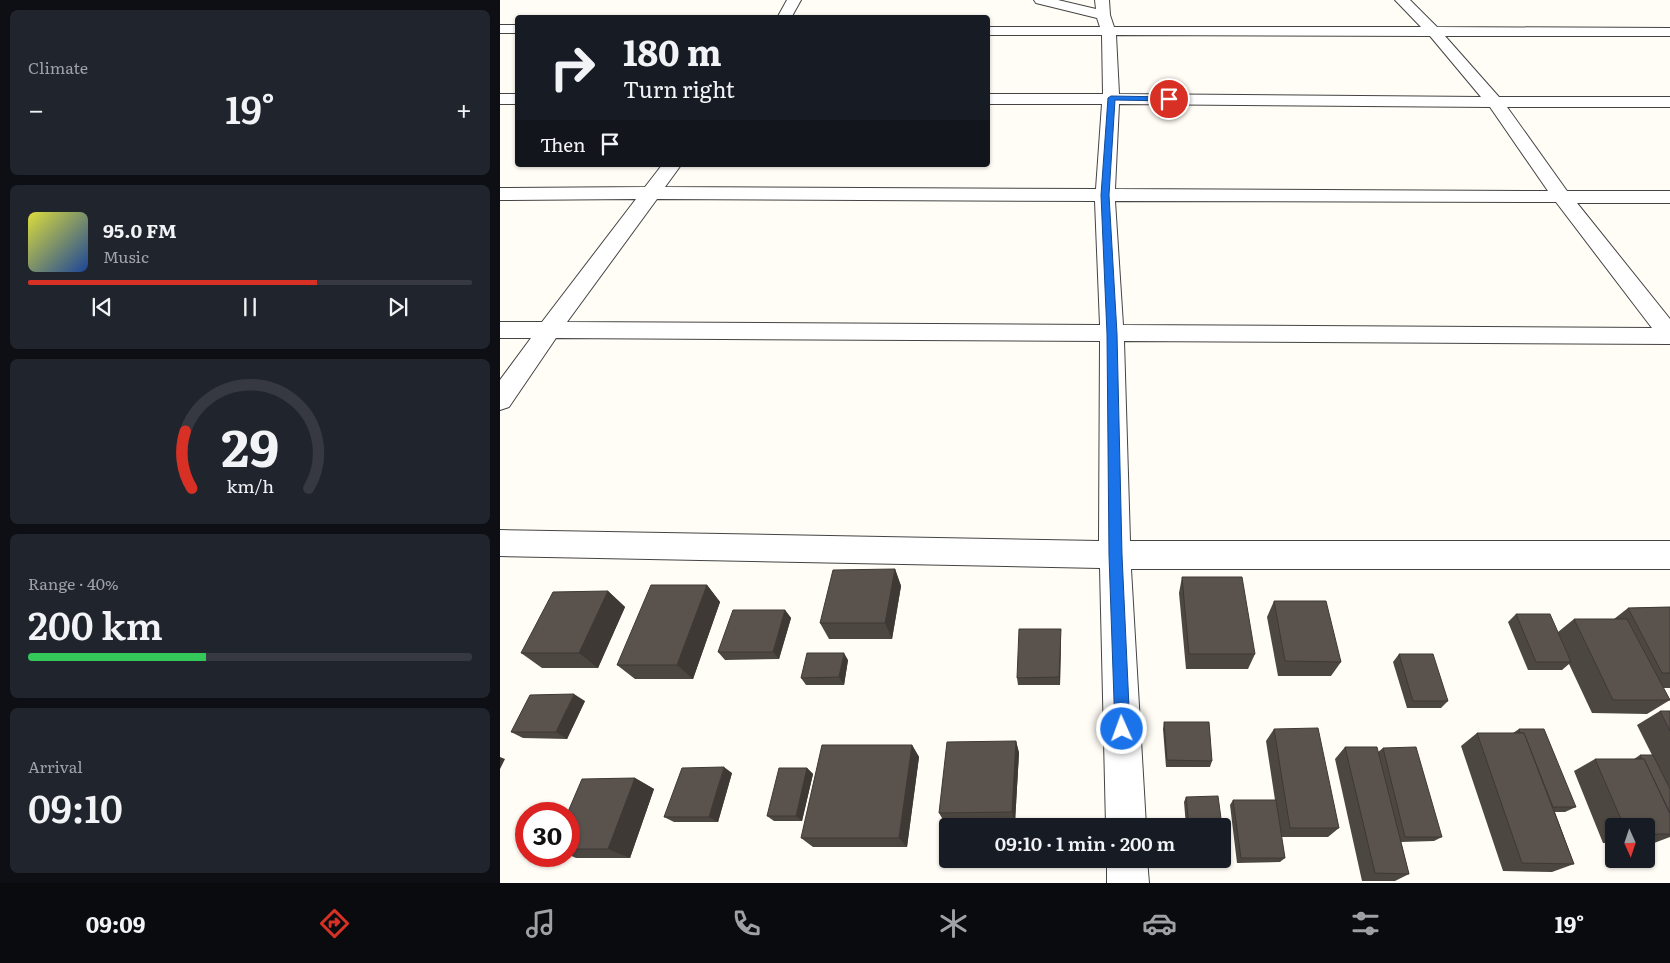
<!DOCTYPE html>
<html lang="en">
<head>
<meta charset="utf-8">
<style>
  body { margin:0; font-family:Literata,serif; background:#20242c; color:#f1f3f6; height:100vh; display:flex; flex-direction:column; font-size:19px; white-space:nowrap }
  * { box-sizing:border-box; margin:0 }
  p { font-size:16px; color:#9ea1a6 }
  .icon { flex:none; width:28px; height:28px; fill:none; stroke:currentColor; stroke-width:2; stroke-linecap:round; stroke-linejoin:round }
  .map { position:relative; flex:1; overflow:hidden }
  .details { display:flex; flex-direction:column; gap:10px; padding:10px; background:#0d0f14; width:500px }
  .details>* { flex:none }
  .top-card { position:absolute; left:15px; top:15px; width:475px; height:152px; border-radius:5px; box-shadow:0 1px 4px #0004; background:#171b24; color:#f1f3f6; overflow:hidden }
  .needle { width:32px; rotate:177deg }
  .buttons { position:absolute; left:1105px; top:818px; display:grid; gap:10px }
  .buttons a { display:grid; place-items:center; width:50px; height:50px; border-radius:5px; background:#171b24; box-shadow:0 1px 4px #0004; font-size:25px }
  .speed { position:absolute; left:15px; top:802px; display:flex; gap:10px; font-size:25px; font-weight:700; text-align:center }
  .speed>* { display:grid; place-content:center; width:65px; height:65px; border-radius:50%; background:#171b24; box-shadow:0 1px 4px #0004; line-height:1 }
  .speed .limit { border:8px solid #d22; background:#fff; color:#111 }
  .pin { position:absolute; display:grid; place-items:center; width:42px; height:42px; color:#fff; margin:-21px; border:2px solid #fff; border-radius:50%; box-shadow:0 1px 5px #0007 }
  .me { position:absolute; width:55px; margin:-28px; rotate:358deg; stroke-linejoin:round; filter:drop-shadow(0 0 4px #0008) }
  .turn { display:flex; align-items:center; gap:18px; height:105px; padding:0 25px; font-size:22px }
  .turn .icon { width:65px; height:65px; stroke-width:2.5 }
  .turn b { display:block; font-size:35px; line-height:42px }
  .then { display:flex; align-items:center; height:48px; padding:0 25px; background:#0003; gap:10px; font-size:19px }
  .big { font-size:38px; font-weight:600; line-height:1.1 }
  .details .card { flex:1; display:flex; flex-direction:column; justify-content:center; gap:8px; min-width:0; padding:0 18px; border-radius:8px; background:#20242c }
  .details .dial { align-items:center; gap:0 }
  .dial svg { height:130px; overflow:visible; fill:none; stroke:#363941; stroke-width:7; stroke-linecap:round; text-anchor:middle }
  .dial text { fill:#f1f3f6; stroke:none }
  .song { display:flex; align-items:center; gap:15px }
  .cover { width:60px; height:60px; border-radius:8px; background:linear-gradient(135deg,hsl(60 70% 55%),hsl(220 70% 35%)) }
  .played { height:5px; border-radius:2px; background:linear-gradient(90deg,#d93025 65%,#363941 65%) }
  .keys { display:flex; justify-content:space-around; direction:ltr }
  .heat { display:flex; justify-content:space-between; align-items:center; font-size:28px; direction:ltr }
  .charge { height:8px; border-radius:4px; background:linear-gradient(90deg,#34c759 40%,#363941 0) }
  .trip { position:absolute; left:439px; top:818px; width:292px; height:50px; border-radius:5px; background:#171b24; box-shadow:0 1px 4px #0004; font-weight:600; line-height:50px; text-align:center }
  .tabs { display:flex; height:80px; justify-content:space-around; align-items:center; background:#090b0e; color:#9ea1a6 }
  .tabs .icon { width:35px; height:35px }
  .tabs .current { color:#d93025 }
  .tabs b { font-size:22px; color:#f1f3f6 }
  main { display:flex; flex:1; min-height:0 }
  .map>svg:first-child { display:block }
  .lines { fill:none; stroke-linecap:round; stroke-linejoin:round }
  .street-casing { stroke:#444; stroke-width:2 }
  .street { fill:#fff; fill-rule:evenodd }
  .wall { fill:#4d4742 }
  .shaded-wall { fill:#3f3936 }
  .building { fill:#5a524d; stroke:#3f3936 }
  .route { fill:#1a73e8; stroke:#114b97 }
</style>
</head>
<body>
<main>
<section class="details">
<div class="card"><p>Climate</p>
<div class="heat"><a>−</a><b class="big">19°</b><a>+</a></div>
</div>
<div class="card">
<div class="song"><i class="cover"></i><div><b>95.0 FM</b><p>Music</p></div></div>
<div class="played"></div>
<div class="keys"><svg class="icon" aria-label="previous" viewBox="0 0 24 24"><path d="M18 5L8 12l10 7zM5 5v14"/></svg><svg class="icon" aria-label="pause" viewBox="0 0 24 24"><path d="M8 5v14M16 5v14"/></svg><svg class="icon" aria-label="next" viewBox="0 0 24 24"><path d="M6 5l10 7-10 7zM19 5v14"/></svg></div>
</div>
<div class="card dial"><svg viewBox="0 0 100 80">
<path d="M14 69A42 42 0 1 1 86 69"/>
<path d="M14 69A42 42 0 0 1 10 34" stroke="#d93025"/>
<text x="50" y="56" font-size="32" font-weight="700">29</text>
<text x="50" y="72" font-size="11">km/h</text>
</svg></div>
<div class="card"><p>Range · 40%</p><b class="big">200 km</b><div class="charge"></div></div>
<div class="card"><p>Arrival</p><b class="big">09:10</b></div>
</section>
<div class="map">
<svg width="1170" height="883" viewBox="0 0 1170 883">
  <rect width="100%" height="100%" fill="#fffdf5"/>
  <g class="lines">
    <defs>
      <g id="street">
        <path d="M 287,0 L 301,0 L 291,18 L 277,18 Z"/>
        <path d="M 534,0 L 558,0 L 596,9 L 595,0 L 609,0 L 610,15 L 614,27 L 921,27 L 895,0 L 910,0 L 937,27 L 1170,28 L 1170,36 L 945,36 L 999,97 L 1170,97 L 1170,107 L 1007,107 L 1067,191 L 1170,191 L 1170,203 L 1077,203 L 1170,319 L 1170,344 L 624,341 L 630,541 L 1170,541 L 1170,569 L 631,569 L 646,826 L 606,826 L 600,568 L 0,556 L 0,530 L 599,541 L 600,341 L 56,338 L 9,407 L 0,410 L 0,380 L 31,338 L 0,338 L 0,322 L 42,322 L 136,199 L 0,200 L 0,188 L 145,187 L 162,165 L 181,165 L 165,187 L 596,189 L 602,104 L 488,104 L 488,94 L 603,94 L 602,35 L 488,35 L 488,27 L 600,27 L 597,18 L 536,3 ZM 616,35 L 930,36 L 981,97 L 619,94 ZM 619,104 L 990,107 L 1048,191 L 615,189 ZM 157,199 L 595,201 L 600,325 L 67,322 ZM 615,201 L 1056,202 L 1152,328 L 623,325 Z"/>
        <rect x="0" y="25" width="18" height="8"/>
        <rect x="0" y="94" width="18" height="10"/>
        <path d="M 607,859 L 647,859 L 649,883 L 607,883 Z"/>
      </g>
    </defs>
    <use href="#street" class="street-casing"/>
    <use href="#street" class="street"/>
  </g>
  <g class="wall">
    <path d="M 395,569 L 401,586 L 392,639 L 329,639 L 320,623 Z"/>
    <path d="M 682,577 L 755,654 L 748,669 L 686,669 L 679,593 Z"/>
    <path d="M 207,585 L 220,602 L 193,679 L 135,679 L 117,665 Z"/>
    <path d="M 108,591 L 125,607 L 98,668 L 42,668 L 21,653 Z"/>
    <path d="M 774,601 L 841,662 L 831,676 L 778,676 L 767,617 Z"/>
    <path d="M 1170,607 L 1170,688 L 1163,688 L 1170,700 L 1147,714 L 1092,713 L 1069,664 L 1062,670 L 1028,670 L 1008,622 L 1016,614 L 1058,632 L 1074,619 L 1114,619 L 1128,608 Z"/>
    <path d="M 285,610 L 291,618 L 279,659 L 225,660 L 218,652 Z"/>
    <path d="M 561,637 L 560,685 L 518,685 L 517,678 Z"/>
    <path d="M 899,654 L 948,701 L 941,708 L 907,708 L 893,662 Z"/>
    <path d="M 348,660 L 344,685 L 306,685 L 301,678 Z"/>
    <path d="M 85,701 L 67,739 L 23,738 L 11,732 Z"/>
    <path d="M 1160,711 L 1170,711 L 1170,837 L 1154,843 L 1146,843 L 1146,826 L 1114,826 L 1114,843 L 1103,843 L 1074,771 L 1095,759 L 1134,759 L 1140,755 L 1152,755 L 1137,725 Z"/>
    <path d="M 664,722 L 712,761 L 710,767 L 666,767 L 663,729 Z"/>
    <path d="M 774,729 L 839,828 L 828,837 L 781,837 L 785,858 L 780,862 L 737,863 L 730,805 L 733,800 L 775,800 L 766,741 Z"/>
    <path d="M 1019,729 L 1076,807 L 1065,812 L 1055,812 L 1074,864 L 1052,872 L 1003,871 L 961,746 L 977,733 L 1013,733 Z"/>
    <path d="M 516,741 L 519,753 L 515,822 L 445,823 L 439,813 Z"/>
    <path d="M 412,745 L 419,757 L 407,847 L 313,847 L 301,838 Z"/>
    <path d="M 845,747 L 878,752 L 883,748 L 942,837 L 934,841 L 901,842 L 909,874 L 895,881 L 862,881 L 835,759 Z"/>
    <path d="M 307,768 L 313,774 L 302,821 L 274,821 L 267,816 Z"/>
    <path d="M 232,773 L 218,822 L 174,822 L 164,817 Z"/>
    <path d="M 135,778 L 154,789 L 130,858 L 76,858 L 69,855 L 69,814 Z"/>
    <path d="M 686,797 L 722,826 L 686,826 L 684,802 Z"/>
  </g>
  <g class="shaded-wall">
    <path d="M 395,569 L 401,586 L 392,639 L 385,623 Z"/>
    <path d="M 207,585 L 220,602 L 193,679 L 177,665 Z"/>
    <path d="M 108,591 L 125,607 L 98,668 L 79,653 Z"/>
    <path d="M 285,610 L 291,618 L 279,659 L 273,652 Z"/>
    <path d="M 561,629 L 561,637 L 560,685 L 559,677 Z"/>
    <path d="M 344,653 L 348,660 L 344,685 L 339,677 Z"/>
    <path d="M 74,694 L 85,701 L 67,739 L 56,732 Z"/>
    <path d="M 516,741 L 519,753 L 515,822 L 512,812 Z"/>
    <path d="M 412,745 L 419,757 L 407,847 L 399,838 Z"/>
    <path d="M 0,757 L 5,759 L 0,769 Z"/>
    <path d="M 224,767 L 232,773 L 218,822 L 209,817 Z"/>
    <path d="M 307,768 L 313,774 L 302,821 L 296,816 Z"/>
    <path d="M 135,778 L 154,789 L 130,858 L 108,849 Z"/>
  </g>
  <g class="building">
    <path d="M 395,569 L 385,623 L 320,623 L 333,570 Z"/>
    <path d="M 682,577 L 742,577 L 755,654 L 689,654 Z"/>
    <path d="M 151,585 L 207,585 L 177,665 L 117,665 Z"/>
    <path d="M 108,591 L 79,653 L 21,653 L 53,592 Z"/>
    <path d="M 774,601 L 826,601 L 841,662 L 785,661 Z"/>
    <path d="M 1170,607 L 1170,673 L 1162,673 L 1128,608 Z"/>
    <path d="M 233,610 L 285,610 L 273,652 L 218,652 Z"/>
    <path d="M 1016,614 L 1050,614 L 1071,662 L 1036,662 Z"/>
    <path d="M 1074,619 L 1127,619 L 1170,700 L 1113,700 Z"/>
    <path d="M 519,629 L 561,629 L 559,677 L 517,678 Z"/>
    <path d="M 307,653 L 344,653 L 339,677 L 301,678 Z"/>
    <path d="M 899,654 L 933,654 L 948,701 L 913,701 Z"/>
    <path d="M 74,694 L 56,732 L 11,732 L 30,695 Z"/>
    <path d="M 1160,711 L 1170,711 L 1170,731 Z"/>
    <path d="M 664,722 L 709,722 L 712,761 L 667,760 Z"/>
    <path d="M 818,728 L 839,828 L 790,828 L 774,729 Z"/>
    <path d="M 1019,729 L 1044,729 L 1076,807 L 1053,807 L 1024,733 L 1020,733 Z"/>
    <path d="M 977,733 L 1024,733 L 1074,864 L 1022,863 Z"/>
    <path d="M 516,741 L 512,812 L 439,813 L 447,742 Z"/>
    <path d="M 322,745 L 412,745 L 399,838 L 301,838 Z"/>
    <path d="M 845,747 L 877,747 L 909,874 L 875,873 Z"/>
    <path d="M 916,747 L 942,837 L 905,837 L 883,748 Z"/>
    <path d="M 1140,755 L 1153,755 L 1170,789 L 1170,813 L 1144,759 L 1142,759 Z"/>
    <path d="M 1095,759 L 1144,759 L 1170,814 L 1170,834 L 1146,834 L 1146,826 L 1124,826 Z"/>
    <path d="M 224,767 L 209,817 L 164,817 L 182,768 Z"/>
    <path d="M 279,768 L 307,768 L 296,816 L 267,816 Z"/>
    <path d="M 135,778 L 108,849 L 69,849 L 69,814 L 67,814 L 82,779 Z"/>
    <path d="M 718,796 L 722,826 L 689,826 L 686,797 Z"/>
    <path d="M 733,800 L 776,800 L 785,858 L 741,858 Z"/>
  </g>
  <path class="route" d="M 611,96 L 669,97 L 672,99 L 669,101 L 615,100 L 609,195 L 617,334 L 622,555 L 630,729 L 627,735 L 622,737 L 617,735 L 615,729 L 609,555 L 607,334 L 601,195 L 608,98 Z"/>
</svg>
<div class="buttons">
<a><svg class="needle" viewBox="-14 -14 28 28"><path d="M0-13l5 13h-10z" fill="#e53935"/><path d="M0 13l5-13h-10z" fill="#9ea1a6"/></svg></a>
</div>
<div class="speed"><div class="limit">30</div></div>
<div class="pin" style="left:669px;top:99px;background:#d93025"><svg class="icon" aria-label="arrive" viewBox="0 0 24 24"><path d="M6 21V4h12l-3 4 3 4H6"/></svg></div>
<svg class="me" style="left:622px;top:729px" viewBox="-20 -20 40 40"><circle r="17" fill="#1a73e8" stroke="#fff" stroke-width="3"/><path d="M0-11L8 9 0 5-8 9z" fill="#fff"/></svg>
<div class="trip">09:10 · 1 min · 200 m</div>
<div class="top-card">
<div class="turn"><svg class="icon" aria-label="right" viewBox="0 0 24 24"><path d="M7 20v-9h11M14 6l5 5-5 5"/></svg><div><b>180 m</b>Turn right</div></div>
<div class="then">Then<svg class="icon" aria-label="arrive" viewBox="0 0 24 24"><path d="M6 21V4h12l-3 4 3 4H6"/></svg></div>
</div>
</div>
</main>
<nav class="tabs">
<b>09:09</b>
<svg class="icon current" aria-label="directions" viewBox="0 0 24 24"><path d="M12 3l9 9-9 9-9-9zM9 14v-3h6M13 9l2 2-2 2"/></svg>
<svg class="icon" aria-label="music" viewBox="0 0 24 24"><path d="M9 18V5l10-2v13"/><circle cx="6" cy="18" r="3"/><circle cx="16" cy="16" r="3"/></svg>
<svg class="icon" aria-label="phone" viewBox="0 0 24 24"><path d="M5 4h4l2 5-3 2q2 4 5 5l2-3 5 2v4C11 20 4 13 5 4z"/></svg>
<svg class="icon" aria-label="climate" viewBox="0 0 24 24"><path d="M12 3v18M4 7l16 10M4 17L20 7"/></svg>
<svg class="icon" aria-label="car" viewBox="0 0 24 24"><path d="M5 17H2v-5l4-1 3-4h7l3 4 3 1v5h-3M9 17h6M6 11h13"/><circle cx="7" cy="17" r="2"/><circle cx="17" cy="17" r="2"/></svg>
<svg class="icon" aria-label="filters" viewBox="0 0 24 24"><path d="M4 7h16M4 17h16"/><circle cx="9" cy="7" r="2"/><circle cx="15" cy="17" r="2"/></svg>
<b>19°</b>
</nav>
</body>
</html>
